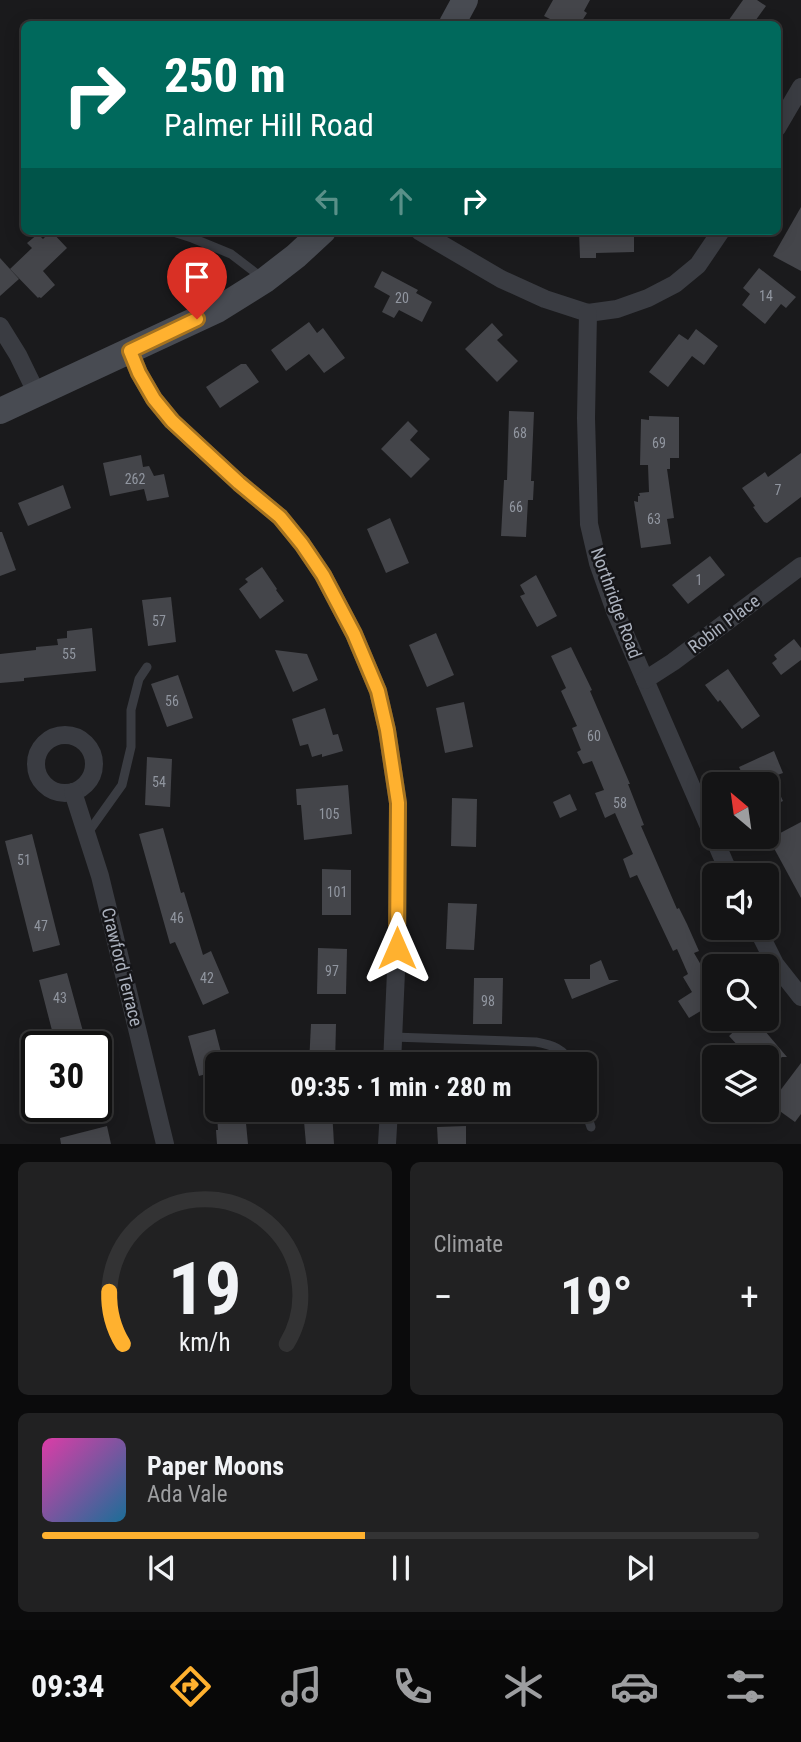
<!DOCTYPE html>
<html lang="en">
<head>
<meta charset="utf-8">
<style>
  body { margin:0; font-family:"Roboto Condensed",sans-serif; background:#212122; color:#f1f3f6; height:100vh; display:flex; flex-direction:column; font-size:26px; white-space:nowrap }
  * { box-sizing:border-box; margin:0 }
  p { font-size:23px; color:#9d9ea0 }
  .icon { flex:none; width:38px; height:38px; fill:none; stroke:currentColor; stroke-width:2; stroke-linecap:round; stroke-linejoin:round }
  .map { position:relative; height:1144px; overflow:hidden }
  .side { display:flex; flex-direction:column; gap:18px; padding:18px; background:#0b0b0c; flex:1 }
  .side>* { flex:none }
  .banner { position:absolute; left:21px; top:21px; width:760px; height:214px; border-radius:10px; box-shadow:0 4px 18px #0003,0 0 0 2px #333334; background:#00695c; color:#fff; overflow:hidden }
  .needle { width:46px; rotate:331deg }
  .buttons { position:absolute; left:702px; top:772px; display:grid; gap:14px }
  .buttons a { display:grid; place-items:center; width:77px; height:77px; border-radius:10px; background:#141415; box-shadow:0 4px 18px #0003,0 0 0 2px #333334; font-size:35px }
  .speed { position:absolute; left:21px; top:1031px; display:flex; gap:14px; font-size:35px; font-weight:700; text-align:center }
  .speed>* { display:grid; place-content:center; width:91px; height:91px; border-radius:50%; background:#141415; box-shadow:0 4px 18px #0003,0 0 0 2px #333334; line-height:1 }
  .speed .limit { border:4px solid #111; border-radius:10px; background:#fff; color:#111 }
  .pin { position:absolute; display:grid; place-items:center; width:60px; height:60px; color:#fff; margin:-72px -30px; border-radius:50% 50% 50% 0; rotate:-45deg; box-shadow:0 0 7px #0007 }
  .pin .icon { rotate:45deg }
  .me { position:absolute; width:77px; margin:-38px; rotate:0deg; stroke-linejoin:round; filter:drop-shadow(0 0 5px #0008) }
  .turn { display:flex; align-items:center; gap:24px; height:147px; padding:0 28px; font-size:32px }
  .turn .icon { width:91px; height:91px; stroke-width:2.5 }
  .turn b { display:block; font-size:49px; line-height:60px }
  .lanes { display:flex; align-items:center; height:66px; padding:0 28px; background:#0003; justify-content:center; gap:35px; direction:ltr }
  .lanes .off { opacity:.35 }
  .big { font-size:52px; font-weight:700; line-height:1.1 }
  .side .tile { flex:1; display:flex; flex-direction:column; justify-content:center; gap:10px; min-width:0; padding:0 24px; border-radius:10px; background:#212122 }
  .side .dial { align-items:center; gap:0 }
  .dial svg { height:182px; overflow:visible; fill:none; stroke:#333334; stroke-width:7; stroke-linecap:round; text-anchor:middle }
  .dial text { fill:#f1f3f6; stroke:none }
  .song { display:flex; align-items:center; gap:21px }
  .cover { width:84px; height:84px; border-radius:10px; background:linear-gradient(135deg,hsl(320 70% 55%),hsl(200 70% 35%)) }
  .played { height:7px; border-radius:4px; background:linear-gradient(90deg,#ffb12f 45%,#333334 45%) }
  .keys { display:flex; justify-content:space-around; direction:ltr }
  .heat { display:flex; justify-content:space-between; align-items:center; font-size:38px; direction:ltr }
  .side .tiles { flex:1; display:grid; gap:18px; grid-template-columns:1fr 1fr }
  .tile:last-child { grid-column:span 2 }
  .trip { position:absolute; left:205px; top:1052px; width:392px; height:70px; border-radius:10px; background:#141415; box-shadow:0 4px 18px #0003,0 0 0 2px #333334; font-weight:700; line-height:70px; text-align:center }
  .dock { display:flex; height:112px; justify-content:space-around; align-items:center; background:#080808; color:#9d9ea0 }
  .dock .icon { width:49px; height:49px }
  .dock .active { color:#ffb12f }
  .dock b { font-size:32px; color:#f1f3f6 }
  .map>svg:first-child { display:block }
  .building { fill:#44454a }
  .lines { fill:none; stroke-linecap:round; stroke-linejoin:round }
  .lane { stroke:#3a3c42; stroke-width:9 }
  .street { stroke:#3a3c42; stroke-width:18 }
  .secondary { stroke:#484b52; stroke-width:26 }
  .route-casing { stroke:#a6731f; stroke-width:18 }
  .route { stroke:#ffb12f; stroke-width:12 }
  .labels { text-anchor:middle; stroke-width:5; stroke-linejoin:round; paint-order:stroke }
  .number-label { font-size:14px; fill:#9196a0 }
  .street-label { font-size:18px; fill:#abb1bd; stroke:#151518 }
</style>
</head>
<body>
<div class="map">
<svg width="801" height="1144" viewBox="0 0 801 1144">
  <rect width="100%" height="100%" fill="#1a1a1c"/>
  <g class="building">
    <path d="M 553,0 L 590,0 L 584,11 L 587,13 L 580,24 L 560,24 L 544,16 Z"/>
    <path d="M 743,0 L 757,0 L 766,6 L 753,24 L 726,24 Z"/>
    <path d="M 801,207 L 801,271 L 773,256 Z"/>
    <path d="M 51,231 L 67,248 L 43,271 L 55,285 L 41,298 L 39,297 L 38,298 L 10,269 L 32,248 L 27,243 L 38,234 L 43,239 Z"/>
    <path d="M 579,231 L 634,231 L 634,252 L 596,253 L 596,258 L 580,258 Z"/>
    <path d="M 0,258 L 19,279 L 0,296 Z"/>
    <path d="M 759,268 L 796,297 L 786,308 L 781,304 L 765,324 L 742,305 L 750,294 L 743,288 Z"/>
    <path d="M 382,271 L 418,290 L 416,293 L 432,302 L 422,322 L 399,310 L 394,318 L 382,312 L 390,296 L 374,287 Z"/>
    <path d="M 309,322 L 317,333 L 323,328 L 345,358 L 324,373 L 309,354 L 286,371 L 271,350 Z"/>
    <path d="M 492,323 L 503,335 L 497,340 L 518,361 L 497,382 L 465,349 Z"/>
    <path d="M 696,329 L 718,346 L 704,365 L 692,356 L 668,387 L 649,372 L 679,334 L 688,340 Z"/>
    <path d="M 241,364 L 246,364 L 259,382 L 220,408 L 206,387 Z"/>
    <path d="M 509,411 L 534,412 L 531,481 L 534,481 L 533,500 L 528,500 L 526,537 L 501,536 L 504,480 L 507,480 Z"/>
    <path d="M 649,416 L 679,417 L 679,458 L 670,458 L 670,469 L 667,469 L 674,518 L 667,519 L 671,544 L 641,548 L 634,501 L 638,502 L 638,496 L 640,496 L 639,493 L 649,492 L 648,465 L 640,465 L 641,419 L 649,420 Z"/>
    <path d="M 408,421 L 418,431 L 410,440 L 430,459 L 411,478 L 381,449 Z"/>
    <path d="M 801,453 L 801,497 L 767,523 L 764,522 L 753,507 L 755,506 L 742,488 L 765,472 L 768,477 Z"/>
    <path d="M 141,455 L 143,467 L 149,466 L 154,476 L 164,474 L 169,497 L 147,501 L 144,489 L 110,496 L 103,463 Z"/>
    <path d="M 63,485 L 71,508 L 28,526 L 18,503 Z"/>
    <path d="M 390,518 L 409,563 L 386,573 L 367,529 Z"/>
    <path d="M 0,532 L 2,532 L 16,570 L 0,576 Z"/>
    <path d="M 710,556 L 725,575 L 688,604 L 672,585 Z"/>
    <path d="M 262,567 L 277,589 L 276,590 L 284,601 L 260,619 L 239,589 L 248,582 L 245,579 Z"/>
    <path d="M 536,575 L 557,616 L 537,627 L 520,596 L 525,594 L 520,585 Z"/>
    <path d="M 171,597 L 176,642 L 148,646 L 142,600 Z"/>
    <path d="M 92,628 L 96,671 L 24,678 L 24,681 L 0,683 L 0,654 L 36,650 L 36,647 L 58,645 L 57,639 L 67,638 L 67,631 Z"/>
    <path d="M 436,633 L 454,675 L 427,687 L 409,645 Z"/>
    <path d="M 794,639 L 801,648 L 801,660 L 781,675 L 772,663 L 777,659 L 774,655 Z"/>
    <path d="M 571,647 L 592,690 L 590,691 L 630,784 L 628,784 L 644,825 L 641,826 L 677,909 L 679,908 L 687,924 L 699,951 L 694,953 L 714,987 L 714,1003 L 689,1018 L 678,1001 L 692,992 L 683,977 L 688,974 L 677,949 L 673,951 L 637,875 L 630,878 L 623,859 L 633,854 L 615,813 L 605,818 L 595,793 L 604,790 L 592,761 L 583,764 L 577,752 L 581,750 L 572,728 L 577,726 L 561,691 L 566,688 L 551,656 Z"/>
    <path d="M 275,650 L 307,654 L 318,680 L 293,692 Z"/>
    <path d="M 728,669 L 760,716 L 742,729 L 720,700 L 718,702 L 705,685 Z"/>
    <path d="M 178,675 L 193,718 L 167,727 L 151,684 Z"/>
    <path d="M 464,702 L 473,747 L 445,753 L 436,708 Z"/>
    <path d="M 325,708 L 333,735 L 338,734 L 343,751 L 322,757 L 322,754 L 312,757 L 308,744 L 300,746 L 292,719 Z"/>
    <path d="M 774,751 L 783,773 L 772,777 L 783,801 L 766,809 L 766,784 L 747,784 L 739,767 Z"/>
    <path d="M 147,757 L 172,759 L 170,807 L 145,805 Z"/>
    <path d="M 348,785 L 352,834 L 304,840 L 301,805 L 297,805 L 296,789 Z"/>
    <path d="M 570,794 L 577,810 L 560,818 L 553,802 Z"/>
    <path d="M 452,798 L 477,799 L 476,847 L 451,846 Z"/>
    <path d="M 801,822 L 801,898 L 769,839 Z"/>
    <path d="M 163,828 L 181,893 L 184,892 L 203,955 L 211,951 L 229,993 L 203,1005 L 175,942 L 170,944 L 139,834 Z"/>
    <path d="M 32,834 L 60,945 L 33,952 L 5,841 Z"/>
    <path d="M 322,869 L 351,870 L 351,915 L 322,915 Z"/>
    <path d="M 448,903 L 477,904 L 474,950 L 446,949 Z"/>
    <path d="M 318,948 L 347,949 L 346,994 L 317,994 Z"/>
    <path d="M 601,960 L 609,980 L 619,980 L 572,999 L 564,979 L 590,979 L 590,965 Z"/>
    <path d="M 67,973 L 79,1017 L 87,1046 L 56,1046 L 39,980 Z"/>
    <path d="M 474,978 L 503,978 L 502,1024 L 473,1024 Z"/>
    <path d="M 748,1018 L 754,1018 L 787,1057 L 782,1057 L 766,1071 L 766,1057 L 732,1057 L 741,1049 L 729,1036 Z"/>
    <path d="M 311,1024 L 336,1024 L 335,1064 L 309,1064 Z"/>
    <path d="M 215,1029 L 224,1064 L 217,1064 L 217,1071 L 199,1076 L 188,1036 Z"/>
    <path d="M 801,1063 L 801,1114 L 795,1122 L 770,1104 Z"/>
    <path d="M 303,1110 L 332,1110 L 334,1144 L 306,1144 Z"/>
    <path d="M 245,1113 L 248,1144 L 217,1144 L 216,1130 L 218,1130 L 217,1115 Z"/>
    <path d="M 107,1126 L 111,1144 L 61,1144 L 60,1138 Z"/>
    <path d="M 466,1126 L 466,1144 L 438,1144 L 437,1127 Z"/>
  </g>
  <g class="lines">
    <g class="lane">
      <path d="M 170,231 L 192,238 L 231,254 L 261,277"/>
      <path d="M 87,834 L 122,785 L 131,747 L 131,710 L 139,679 L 147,667"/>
      <path d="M 393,1037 L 536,1042 C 552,1045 564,1048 571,1064"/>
      <path d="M 584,1106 L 591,1127"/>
    </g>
    <g class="street">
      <path d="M 777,128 L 801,87"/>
      <path d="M 419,231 L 501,279 L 545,299 L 588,313 L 617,309 L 648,298 L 675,284 L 698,265 L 721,231"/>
      <path d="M 588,313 L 586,418 L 589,524 L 598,563 L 615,611 L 730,875"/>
      <path d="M 0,326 L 18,355 L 37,394"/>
      <path d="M 130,351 L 139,373 L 154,399 L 172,421 L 239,483 L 280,517 L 302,544 L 323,575 L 354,634 L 378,691 L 387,730 L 398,803 L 397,948 L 392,1064"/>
      <path d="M 645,680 L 673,662 L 801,566"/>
      <circle cx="65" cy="764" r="29"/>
      <path d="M 73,792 L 100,876 L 165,1144"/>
      <path d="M 757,928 L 775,964 L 801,997"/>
      <path d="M 387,1144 L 389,1110"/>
    </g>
    <g class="secondary">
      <path d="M 452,24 L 465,0"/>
      <path d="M 0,411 L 217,310 L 265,280 L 296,256 L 323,231"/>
    </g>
  </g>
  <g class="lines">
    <defs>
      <path id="route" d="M 197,319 L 130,351 L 139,373 L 154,399 L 172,421 L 239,483 L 280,517 L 302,544 L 323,575 L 354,634 L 378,691 L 387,730 L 398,803 L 397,948"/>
    </defs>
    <use href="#route" class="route-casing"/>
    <use href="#route" class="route"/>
  </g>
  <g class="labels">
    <g class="number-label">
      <text x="766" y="301">14</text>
      <text x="402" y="303">20</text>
      <text x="520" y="438">68</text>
      <text x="659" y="448">69</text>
      <text x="135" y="484">262</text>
      <text x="778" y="495">7</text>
      <text x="516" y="512">66</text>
      <text x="654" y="524">63</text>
      <text x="699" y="585">1</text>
      <text x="159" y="626">57</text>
      <text x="69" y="659">55</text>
      <text x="172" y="706">56</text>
      <text x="594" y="741">60</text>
      <text x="159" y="787">54</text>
      <text x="620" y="808">58</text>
      <text x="329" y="819">105</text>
      <text x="24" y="865">51</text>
      <text x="337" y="897">101</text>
      <text x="177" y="923">46</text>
      <text x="41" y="931">47</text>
      <text x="332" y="976">97</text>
      <text x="207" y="983">42</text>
      <text x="60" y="1003">43</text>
      <text x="488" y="1006">98</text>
    </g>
    <g class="street-label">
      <text transform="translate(616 603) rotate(70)" y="6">Northridge Road</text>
      <text transform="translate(724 624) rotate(-37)" y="6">Robin Place</text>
      <text transform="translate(122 967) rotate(76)" y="6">Crawford Terrace</text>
    </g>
  </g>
</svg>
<div class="buttons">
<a><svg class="needle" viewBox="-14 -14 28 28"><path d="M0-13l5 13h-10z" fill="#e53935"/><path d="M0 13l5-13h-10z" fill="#9d9ea0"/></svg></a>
<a><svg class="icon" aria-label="sound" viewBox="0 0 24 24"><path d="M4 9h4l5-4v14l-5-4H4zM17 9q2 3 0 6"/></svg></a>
<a><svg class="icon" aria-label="search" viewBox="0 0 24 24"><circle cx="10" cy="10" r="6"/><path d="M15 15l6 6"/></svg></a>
<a><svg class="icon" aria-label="layers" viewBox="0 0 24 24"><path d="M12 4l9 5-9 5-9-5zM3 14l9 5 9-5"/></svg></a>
</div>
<div class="speed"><div class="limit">30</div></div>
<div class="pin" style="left:197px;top:319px;background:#d93025"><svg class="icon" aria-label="arrive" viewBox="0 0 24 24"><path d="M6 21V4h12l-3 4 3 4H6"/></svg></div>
<svg class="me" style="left:397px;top:948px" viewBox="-20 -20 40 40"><path d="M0-17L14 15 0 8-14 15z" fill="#ffb12f" stroke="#fff" stroke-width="4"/></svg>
<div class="trip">09:35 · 1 min · 280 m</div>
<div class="banner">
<div class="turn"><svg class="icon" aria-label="right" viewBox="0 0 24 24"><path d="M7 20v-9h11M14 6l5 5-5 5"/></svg><div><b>250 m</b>Palmer Hill Road</div></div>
<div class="lanes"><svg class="icon off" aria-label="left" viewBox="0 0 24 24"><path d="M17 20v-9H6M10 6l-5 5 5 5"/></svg><svg class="icon off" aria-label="ahead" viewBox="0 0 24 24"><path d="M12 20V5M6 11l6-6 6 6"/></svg><svg class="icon" aria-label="right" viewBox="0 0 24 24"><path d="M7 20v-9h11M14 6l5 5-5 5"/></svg></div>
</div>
</div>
<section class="side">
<div class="tiles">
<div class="tile dial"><svg viewBox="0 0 100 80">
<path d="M14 69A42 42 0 1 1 86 69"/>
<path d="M14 69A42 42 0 0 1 8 46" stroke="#ffb12f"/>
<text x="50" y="56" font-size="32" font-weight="700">19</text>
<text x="50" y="72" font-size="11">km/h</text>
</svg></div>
<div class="tile"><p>Climate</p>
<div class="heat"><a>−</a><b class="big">19°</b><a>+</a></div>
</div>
<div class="tile">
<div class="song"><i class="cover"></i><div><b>Paper Moons</b><p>Ada Vale</p></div></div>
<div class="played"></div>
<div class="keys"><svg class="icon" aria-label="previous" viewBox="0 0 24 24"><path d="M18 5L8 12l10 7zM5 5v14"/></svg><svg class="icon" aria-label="pause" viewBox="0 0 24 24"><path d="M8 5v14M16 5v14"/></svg><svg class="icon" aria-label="next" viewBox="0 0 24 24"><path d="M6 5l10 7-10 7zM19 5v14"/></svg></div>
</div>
</div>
</section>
<nav class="dock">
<b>09:34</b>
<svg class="icon active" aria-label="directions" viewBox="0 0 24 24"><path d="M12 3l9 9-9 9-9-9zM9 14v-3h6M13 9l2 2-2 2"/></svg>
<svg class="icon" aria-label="music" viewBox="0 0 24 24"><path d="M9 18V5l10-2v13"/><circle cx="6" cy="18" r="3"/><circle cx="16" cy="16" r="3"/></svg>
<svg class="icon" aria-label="phone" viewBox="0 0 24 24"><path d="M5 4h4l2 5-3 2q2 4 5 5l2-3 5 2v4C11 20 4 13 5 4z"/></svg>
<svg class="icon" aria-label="climate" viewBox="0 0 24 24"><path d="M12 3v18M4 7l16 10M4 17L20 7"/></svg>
<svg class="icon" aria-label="car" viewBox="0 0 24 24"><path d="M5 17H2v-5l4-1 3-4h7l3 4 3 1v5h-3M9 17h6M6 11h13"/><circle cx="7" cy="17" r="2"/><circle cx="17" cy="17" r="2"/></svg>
<svg class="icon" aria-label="filters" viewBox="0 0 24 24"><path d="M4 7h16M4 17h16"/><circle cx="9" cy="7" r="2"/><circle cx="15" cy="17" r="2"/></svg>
</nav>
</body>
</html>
